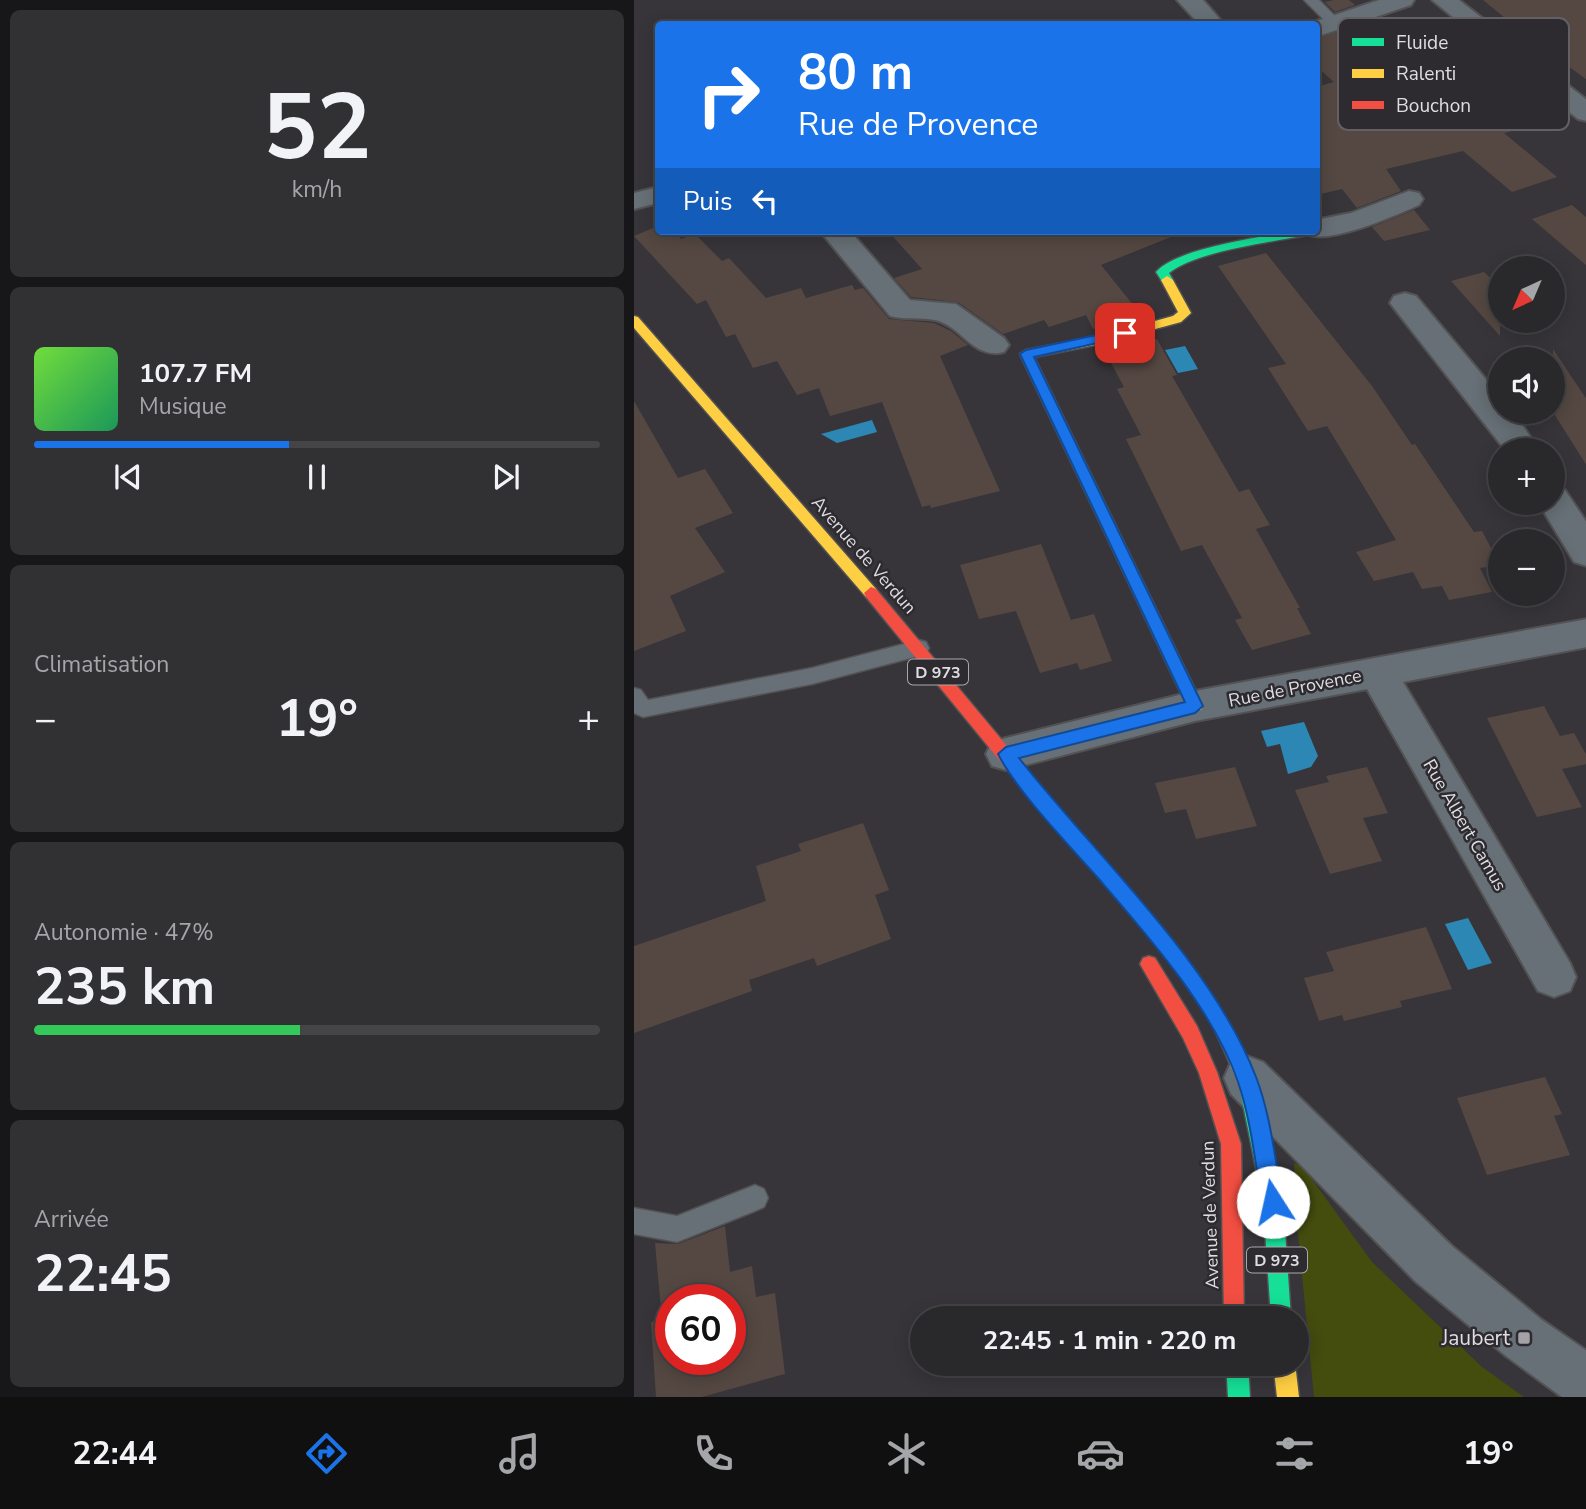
<!DOCTYPE html>
<html lang="fr">
<head>
<meta charset="utf-8">
<style>
  body { margin:0; font-family:"Nunito Sans",sans-serif; background:#313033; color:#f1f3f6; height:100vh; display:flex; flex-direction:column; font-size:26px; white-space:nowrap }
  * { box-sizing:border-box; margin:0 }
  p { font-size:23px; color:#a5a6a9 }
  .icon { flex:none; width:38px; height:38px; fill:none; stroke:currentColor; stroke-width:2; stroke-linecap:round; stroke-linejoin:round }
  .map { position:relative; flex:1; overflow:hidden }
  .details { display:flex; flex-direction:column; gap:10px; padding:10px; background:#171618; width:634px }
  .details>* { flex:none }
  .guide { position:absolute; left:21px; top:21px; width:665px; height:214px; border-radius:7px; box-shadow:0 4px 18px #0003,0 0 0 2px #454447; background:#1a73e8; color:#fff; overflow:hidden }
  .needle { width:46px; rotate:224deg }
  .tools { position:absolute; left:854px; top:256px; display:grid; gap:14px }
  .tools a { display:grid; place-items:center; width:77px; height:77px; border-radius:50%; background:#29282b; box-shadow:0 4px 18px #0003,0 0 0 2px #454447; font-size:35px }
  .speed { position:absolute; left:21px; top:1284px; display:flex; gap:14px; font-size:35px; font-weight:700; text-align:center }
  .speed>* { display:grid; place-content:center; width:91px; height:91px; border-radius:50%; background:#29282b; box-shadow:0 4px 18px #0003,0 0 0 2px #454447; line-height:1 }
  .speed .limit { border:10px solid #d22; background:#fff; color:#111 }
  .pin { position:absolute; display:grid; place-items:center; width:60px; height:60px; color:#fff; margin:-30px; border-radius:14px; box-shadow:0 4px 10px #0006 }
  .me { position:absolute; width:77px; margin:-38px; rotate:350deg; stroke-linejoin:round; filter:drop-shadow(0 0 5px #0008) }
  .turn { display:flex; align-items:center; gap:24px; height:147px; padding:0 28px; font-size:32px }
  .turn .icon { width:91px; height:91px; stroke-width:2.5 }
  .turn b { display:block; font-size:49px; line-height:60px }
  .then { display:flex; align-items:center; height:66px; padding:0 28px; background:#0003; gap:14px; font-size:26px }
  .big { font-size:52px; font-weight:700; line-height:1.1 }
  .details .widget { flex:1; display:flex; flex-direction:column; justify-content:center; gap:10px; min-width:0; padding:0 24px; border-radius:10px; background:#313033 }
  .details .dial { align-items:center; gap:0 }
  .dial b { font-size:91px; line-height:1 }
  .song { display:flex; align-items:center; gap:21px }
  .cover { width:84px; height:84px; border-radius:10px; background:linear-gradient(135deg,hsl(100 70% 55%),hsl(150 70% 35%)) }
  .played { height:7px; border-radius:4px; background:linear-gradient(90deg,#1a73e8 45%,#454447 45%) }
  .keys { display:flex; justify-content:space-around; direction:ltr }
  .heat { display:flex; justify-content:space-between; align-items:center; font-size:38px; direction:ltr }
  .charge { height:10px; border-radius:5px; background:linear-gradient(90deg,#34c759 47%,#454447 0) }
  .trip { position:absolute; left:276px; top:1306px; width:399px; height:70px; border-radius:35px; background:#29282b; box-shadow:0 4px 18px #0003,0 0 0 2px #454447; font-weight:700; line-height:70px; text-align:center }
  .tab-bar { display:flex; height:112px; justify-content:space-around; align-items:center; background:#101011; color:#a5a6a9 }
  .tab-bar .icon { width:49px; height:49px }
  .tab-bar .on { color:#1a73e8 }
  .tab-bar b { font-size:32px; color:#f1f3f6 }
  main { display:flex; flex:1; min-height:0 }
  .map>svg:first-child { display:block }
  .green { fill:#444c0e }
  .water { fill:#2d87b4 }
  .building { fill:#554842; fill-rule:evenodd }
  .lines { fill:none; stroke-linecap:round; stroke-linejoin:round }
  .lane-casing { stroke:#525153; stroke-width:3 }
  .street-casing { stroke:#525153; stroke-width:4 }
  .fast-casing { stroke:#525153; stroke-width:3 }
  .slow-casing { stroke:#525153; stroke-width:3 }
  .jam-casing { stroke:#525153; stroke-width:3 }
  .lane { fill:#677076; fill-rule:evenodd }
  .street { fill:#677076; fill-rule:evenodd }
  .fast { fill:#16e098; fill-rule:evenodd }
  .slow { fill:#ffcf43; fill-rule:evenodd }
  .jam { fill:#f24e42; fill-rule:evenodd }
  .route { fill:#1a73e8; stroke:#114b97; stroke-width:2 }
  .poi-dot { fill:#a4a2a6; stroke:#2d2a30; stroke-width:2.5 }
  .labels { text-anchor:middle; stroke-width:5; stroke-linejoin:round; paint-order:stroke }
  .shield { fill:#2d2a30; stroke:#aaa7ac; stroke-width:2 }
  .shield-label { font-size:16px; font-weight:bold; fill:#dfdde1 }
  .street-label { font-size:18px; fill:#dfdde1; stroke:#2d2a30 }
  .near-poi-label { font-size:21px; fill:#dfdde1; stroke:#2d2a30; text-anchor:end }
  .key { fill:#2d2a30; stroke:#626065; stroke-width:2 }
  .key-label { font-size:19px; fill:#dfdde1 }
</style>
</head>
<body>
<main>
<section class="details">
<div class="widget dial"><b>52</b><p>km/h</p></div>
<div class="widget">
<div class="song"><i class="cover"></i><div><b>107.7 FM</b><p>Musique</p></div></div>
<div class="played"></div>
<div class="keys"><svg class="icon" aria-label="previous" viewBox="0 0 24 24"><path d="M18 5L8 12l10 7zM5 5v14"/></svg><svg class="icon" aria-label="pause" viewBox="0 0 24 24"><path d="M8 5v14M16 5v14"/></svg><svg class="icon" aria-label="next" viewBox="0 0 24 24"><path d="M6 5l10 7-10 7zM19 5v14"/></svg></div>
</div>
<div class="widget"><p>Climatisation</p>
<div class="heat"><a>−</a><b class="big">19°</b><a>+</a></div>
</div>
<div class="widget"><p>Autonomie · 47%</p><b class="big">235 km</b><div class="charge"></div></div>
<div class="widget"><p>Arrivée</p><b class="big">22:45</b></div>
</section>
<div class="map">
<svg width="953" height="1397" viewBox="0 0 953 1397">
  <rect width="100%" height="100%" fill="#373539"/>
  <path class="green" d="M 660,1163 L 669,1167 L 738,1262 L 848,1367 L 890,1397 L 680,1397 L 662,1214 Z"/>
  <g class="water">
    <path d="M 551,346 L 564,369 L 544,373 L 531,350 Z"/>
    <path d="M 238,420 L 243,432 L 203,443 L 187,434 Z"/>
    <path d="M 670,722 L 684,756 L 677,767 L 654,774 L 646,744 L 633,747 L 627,731 Z"/>
    <path d="M 834,918 L 858,963 L 834,970 L 811,924 Z"/>
  </g>
  <g class="building">
    <path d="M 700,0 L 715,0 L 721,5 L 701,12 L 691,2 Z"/>
    <path d="M 849,0 L 953,0 L 953,80 L 887,31 Z"/>
    <path d="M 739,20 L 758,36 L 775,34 L 830,77 L 825,78 L 837,88 L 828,91 L 878,131 L 870,133 L 923,177 L 878,192 L 829,151 L 752,169 L 767,191 L 723,208 L 708,189 L 682,195 L 682,87 L 700,82 L 682,66 L 682,39 Z"/>
    <path d="M 938,205 L 953,218 L 953,266 L 898,219 Z"/>
    <path d="M 780,210 L 796,230 L 750,241 L 738,227 Z"/>
    <path d="M 24,226 L 24,231 L 40,231 L 47,239 L 61,234 L 88,261 L 95,258 L 132,298 L 167,288 L 172,298 L 218,285 L 221,290 L 229,288 L 255,319 L 300,323 L 317,331 L 334,345 L 306,356 L 366,491 L 297,508 L 296,505 L 288,507 L 248,402 L 196,416 L 185,388 L 163,395 L 143,361 L 119,368 L 101,334 L 92,337 L 72,300 L 63,304 L 0,236 Z"/>
    <path d="M 254,231 L 547,231 L 547,233 L 467,265 L 508,316 L 459,329 L 452,315 L 415,327 L 410,320 L 369,334 L 324,302 L 277,297 L 260,278 L 288,269 Z"/>
    <path d="M 632,253 L 738,386 L 778,445 L 781,444 L 840,532 L 848,531 L 866,565 L 846,568 L 858,592 L 815,600 L 808,586 L 788,589 L 779,572 L 740,581 L 722,552 L 762,540 L 693,426 L 674,431 L 634,368 L 652,364 L 584,266 Z"/>
    <path d="M 850,272 L 866,287 L 866,336 L 817,281 Z"/>
    <path d="M 523,339 L 543,375 L 538,376 L 605,492 L 615,489 L 636,525 L 622,529 L 666,608 L 663,608 L 677,634 L 618,650 L 601,620 L 608,618 L 568,545 L 547,551 L 492,439 L 507,435 L 483,389 L 490,387 L 471,352 Z"/>
    <path d="M 919,349 L 953,400 L 953,466 L 919,412 Z"/>
    <path d="M 0,401 L 44,478 L 71,469 L 99,513 L 61,528 L 91,572 L 36,596 L 52,631 L 0,651 Z"/>
    <path d="M 407,544 L 437,620 L 460,614 L 478,661 L 446,670 L 443,663 L 406,673 L 382,611 L 345,619 L 326,565 Z"/>
    <path d="M 910,706 L 926,736 L 940,733 L 953,756 L 953,764 L 928,769 L 948,807 L 903,817 L 853,718 Z"/>
    <path d="M 601,767 L 623,826 L 562,839 L 552,809 L 531,813 L 521,783 Z"/>
    <path d="M 733,767 L 754,813 L 729,818 L 748,861 L 696,874 L 661,790 L 695,782 L 692,776 Z"/>
    <path d="M 229,823 L 255,890 L 241,895 L 257,939 L 183,966 L 180,958 L 115,980 L 118,991 L 0,1033 L 0,946 L 132,901 L 122,866 L 167,851 L 164,844 Z"/>
    <path d="M 792,927 L 818,989 L 766,1001 L 768,1007 L 710,1021 L 708,1015 L 685,1021 L 670,978 L 700,971 L 692,952 Z"/>
    <path d="M 911,1077 L 928,1114 L 920,1116 L 936,1155 L 853,1175 L 823,1098 Z"/>
    <path d="M 91,1226 L 96,1272 L 118,1266 L 122,1297 L 141,1293 L 151,1374 L 68,1397 L 22,1397 L 17,1322 L 28,1320 L 21,1243 L 44,1244 ZM 37,1300 L 96,1300 L 96,1360 L 37,1360 Z"/>
  </g>
  <g class="lines">
    <defs>
      <g id="lane">
        <path d="M 670,0 L 685,0 L 709,24 L 697,27 Z"/>
        <path d="M 285,640 L 292,642 L 295,648 L 292,654 L 178,684 L 9,717 L 0,713 L 0,688 L 7,690 L 14,700 L 178,668 Z"/>
        <path d="M 121,1185 L 130,1189 L 134,1198 L 130,1207 L 121,1211 L 43,1242 L 0,1234 L 0,1208 L 43,1216 Z"/>
      </g>
      <g id="street">
        <path d="M 543,0 L 569,0 L 590,24 L 565,24 Z"/>
        <path d="M 745,0 L 780,0 L 777,5 L 682,37 L 682,24 L 674,24 Z"/>
        <path d="M 798,0 L 825,0 L 953,100 L 953,121 L 944,119 Z"/>
        <path d="M 24,187 L 24,203 L 0,209 L 0,193 Z"/>
        <path d="M 775,191 L 785,193 L 789,199 L 785,205 C 765,214 685,250 669,231 L 682,231 L 682,220 L 717,213 Z"/>
        <path d="M 186,231 L 216,231 L 276,300 L 322,304 L 370,338 L 375,345 L 370,352 C 339,360 328,326 301,320 C 287,317 271,320 256,316 Z"/>
        <path d="M 771,293 L 782,296 L 866,396 L 866,411 L 879,411 L 905,450 L 871,450 L 756,303 L 760,296 Z"/>
        <path d="M 919,487 L 931,490 L 953,523 L 953,566 L 940,562 L 904,502 L 919,502 Z"/>
        <path d="M 953,619 L 953,647 L 769,682 L 936,963 L 942,977 L 936,991 L 920,997 L 904,991 L 733,689 L 561,721 L 372,770 L 358,766 L 352,754 L 358,742 L 372,738 L 561,691 Z"/>
        <path d="M 613,1056 L 629,1062 L 818,1246 L 908,1320 L 953,1351 L 953,1397 L 928,1397 L 872,1356 L 782,1282 L 597,1094 L 590,1078 L 597,1062 Z"/>
      </g>
      <g id="fast">
        <path d="M 657,231 L 680,231 L 674,235 C 638,242 562,251 535,273 L 539,280 L 537,283 L 529,283 L 522,272 C 543,248 624,238 657,231 Z"/>
        <path d="M 616,1081 L 623,1084 L 626,1090 L 649,1202 L 657,1318 L 637,1318 L 629,1202 L 606,1090 L 609,1084 Z"/>
        <path d="M 592,1363 L 614,1363 L 616,1397 L 594,1397 Z"/>
      </g>
      <g id="slow">
        <path d="M 533,276 L 539,280 L 557,313 L 547,322 L 466,344 L 400,357 L 569,706 L 567,710 L 555,710 L 553,706 L 386,354 L 392,350 L 466,336 L 539,316 L 544,312 L 527,280 Z"/>
        <path d="M 0,316 L 4,317 L 242,589 L 244,593 L 242,597 L 232,597 L 0,328 Z"/>
        <path d="M 422,810 L 428,812 C 505,902 583,976 626,1090 L 623,1096 L 616,1099 L 609,1096 C 599,1072 590,1047 577,1023 C 533,949 471,887 416,822 L 414,817 L 416,812 Z"/>
        <path d="M 639,1363 L 661,1363 L 665,1397 L 643,1397 Z"/>
      </g>
      <g id="jam">
        <path d="M 237,587 L 242,589 L 428,812 L 430,817 L 428,822 L 422,824 L 416,822 L 232,597 L 230,593 Z"/>
        <path d="M 515,956 L 521,958 L 563,1026 L 583,1072 L 607,1144 L 610,1318 L 590,1318 L 587,1144 L 565,1073 L 549,1038 L 506,964 L 509,958 Z"/>
      </g>
    </defs>
    <use href="#lane" class="lane-casing"/>
    <use href="#street" class="street-casing"/>
    <use href="#fast" class="fast-casing"/>
    <use href="#slow" class="slow-casing"/>
    <use href="#jam" class="jam-casing"/>
    <use href="#lane" class="lane"/>
    <use href="#street" class="street"/>
    <use href="#fast" class="fast"/>
    <use href="#slow" class="slow"/>
    <use href="#jam" class="jam"/>
  </g>
  <path class="route" d="M 491,329 L 496,330 L 496,336 L 400,357 L 569,706 L 561,713 L 385,758 C 461,855 578,962 622,1077 C 637,1116 641,1160 649,1202 L 646,1209 L 639,1212 L 631,1209 L 628,1202 C 621,1162 617,1120 604,1082 C 579,1009 514,936 464,878 C 434,844 384,793 364,754 L 372,747 L 551,702 L 386,354 L 392,350 Z"/>
  <rect class="poi-dot" x="883" y="1331" width="14" height="14" rx="3.5"/>
  <g class="labels">
    <g class="shield">
      <rect x="274" y="659.5" width="60" height="25" rx="5"/>
      <rect x="613" y="1247.5" width="60" height="25" rx="5"/>
    </g>
    <g class="shield-label">
      <text x="304" y="678">D 973</text>
      <text x="643" y="1266">D 973</text>
    </g>
    <g class="street-label">
      <text transform="translate(230 555) rotate(49)" y="6">Avenue de Verdun</text>
      <text transform="translate(661 688) rotate(-11)" y="6">Rue de Provence</text>
      <text transform="translate(831 825) rotate(60)" y="6">Rue Albert Camus</text>
      <text transform="translate(576 1215) rotate(-92)" y="6">Avenue de Verdun</text>
    </g>
    <g class="near-poi-label">
      <text x="876" y="1345">Jaubert</text>
    </g>
  </g>
  <rect x="704" y="18" width="231" height="112" rx="10" class="key"/>
  <rect x="718" y="38" width="32" height="8" fill="#16e098"/>
  <rect x="718" y="69" width="32" height="9" fill="#ffcf43"/>
  <rect x="718" y="101" width="32" height="8" fill="#f24e42"/>
  <g class="key-label">
    <text x="762" y="49">Fluide</text>
    <text x="762" y="80">Ralenti</text>
    <text x="762" y="112">Bouchon</text>
  </g>
</svg>
<div class="tools">
<a><svg class="needle" viewBox="-14 -14 28 28"><path d="M0-13l5 13h-10z" fill="#e53935"/><path d="M0 13l5-13h-10z" fill="#a5a6a9"/></svg></a>
<a><svg class="icon" aria-label="sound" viewBox="0 0 24 24"><path d="M4 9h4l5-4v14l-5-4H4zM17 9q2 3 0 6"/></svg></a>
<a>+</a>
<a>−</a>
</div>
<div class="speed"><div class="limit">60</div></div>
<div class="pin" style="left:491px;top:333px;background:#d93025"><svg class="icon" aria-label="arrive" viewBox="0 0 24 24"><path d="M6 21V4h12l-3 4 3 4H6"/></svg></div>
<svg class="me" style="left:639px;top:1202px" viewBox="-20 -20 40 40"><circle r="19" fill="#fff"/><path d="M0-13L10 11 0 6-10 11z" fill="#1a73e8"/></svg>
<div class="trip">22:45 · 1 min · 220 m</div>
<div class="guide">
<div class="turn"><svg class="icon" aria-label="right" viewBox="0 0 24 24"><path d="M7 20v-9h11M14 6l5 5-5 5"/></svg><div><b>80 m</b>Rue de Provence</div></div>
<div class="then">Puis<svg class="icon" aria-label="left" viewBox="0 0 24 24"><path d="M17 20v-9H6M10 6l-5 5 5 5"/></svg></div>
</div>
</div>
</main>
<nav class="tab-bar">
<b>22:44</b>
<svg class="icon on" aria-label="directions" viewBox="0 0 24 24"><path d="M12 3l9 9-9 9-9-9zM9 14v-3h6M13 9l2 2-2 2"/></svg>
<svg class="icon" aria-label="music" viewBox="0 0 24 24"><path d="M9 18V5l10-2v13"/><circle cx="6" cy="18" r="3"/><circle cx="16" cy="16" r="3"/></svg>
<svg class="icon" aria-label="phone" viewBox="0 0 24 24"><path d="M5 4h4l2 5-3 2q2 4 5 5l2-3 5 2v4C11 20 4 13 5 4z"/></svg>
<svg class="icon" aria-label="climate" viewBox="0 0 24 24"><path d="M12 3v18M4 7l16 10M4 17L20 7"/></svg>
<svg class="icon" aria-label="car" viewBox="0 0 24 24"><path d="M5 17H2v-5l4-1 3-4h7l3 4 3 1v5h-3M9 17h6M6 11h13"/><circle cx="7" cy="17" r="2"/><circle cx="17" cy="17" r="2"/></svg>
<svg class="icon" aria-label="filters" viewBox="0 0 24 24"><path d="M4 7h16M4 17h16"/><circle cx="9" cy="7" r="2"/><circle cx="15" cy="17" r="2"/></svg>
<b>19°</b>
</nav>
</body>
</html>
